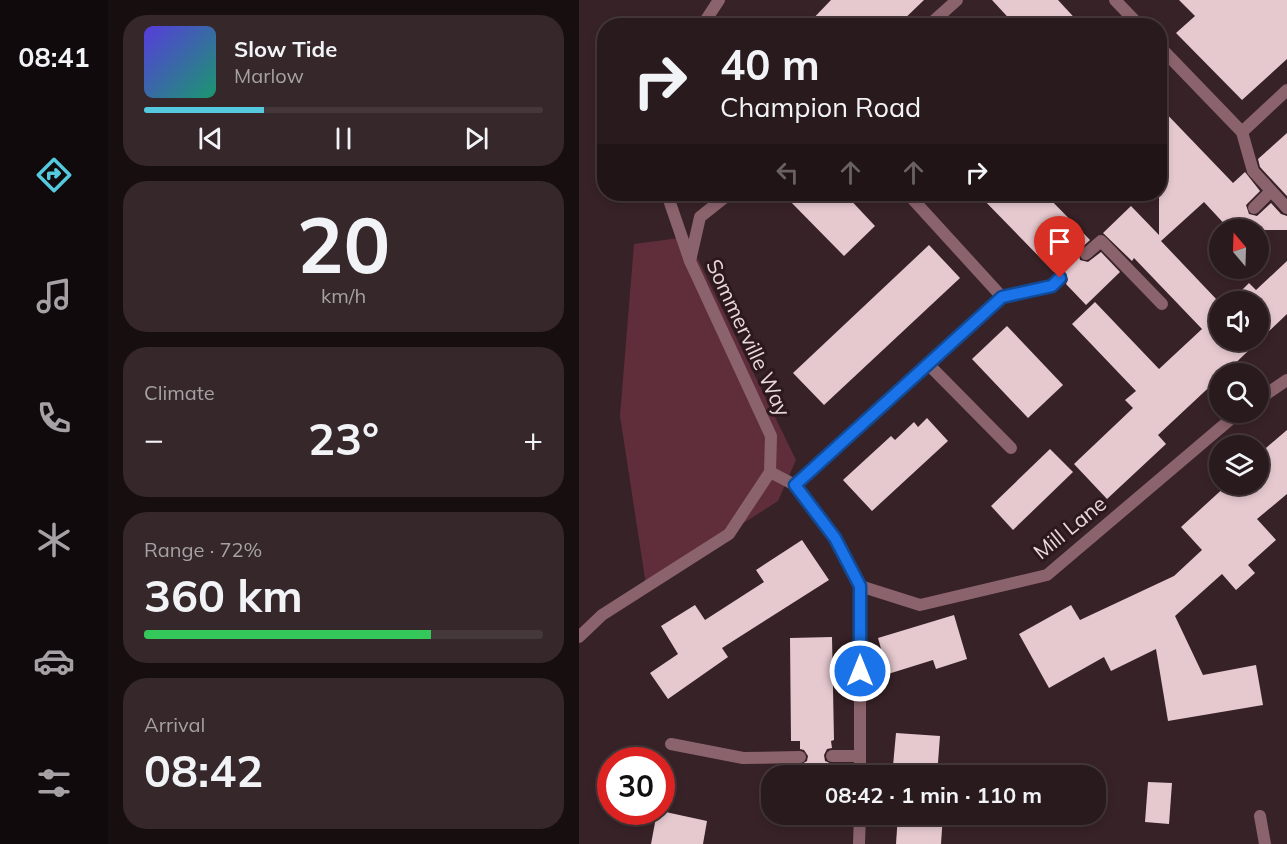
<!DOCTYPE html>
<html lang="en">
<head>
<meta charset="utf-8">
<style>
  body { margin:0; font-family:Mulish,sans-serif; background:#35272a; color:#f1f3f6; height:100vh; display:flex; flex-direction:column; font-size:22px; white-space:nowrap }
  * { box-sizing:border-box; margin:0 }
  p { font-size:20px; color:#a5a1a4 }
  .icon { flex:none; width:33px; height:33px; fill:none; stroke:currentColor; stroke-width:2; stroke-linecap:round; stroke-linejoin:round }
  .map { position:relative; flex:1; overflow:hidden }
  .panel { display:flex; flex-direction:column; gap:15px; padding:15px; background:#170e10; width:471px }
  .panel>* { flex:none }
  .hud { position:absolute; left:18px; top:18px; width:570px; height:183px; border-radius:24px; box-shadow:0 3px 9px #0003,0 0 0 2px #45383b; background:#291a1d; color:#f1f3f6; overflow:hidden }
  .needle { width:39px; rotate:341deg }
  .fabs { position:absolute; left:630px; top:219px; display:grid; gap:12px }
  .fabs a { display:grid; place-items:center; width:60px; height:60px; border-radius:50%; background:#291a1d; box-shadow:0 3px 9px #0003,0 0 0 2px #45383b; font-size:30px }
  .speed { position:absolute; left:18px; top:747px; display:flex; gap:12px; font-size:30px; font-weight:700; text-align:center }
  .speed>* { display:grid; place-content:center; width:78px; height:78px; border-radius:50%; background:#291a1d; box-shadow:0 3px 9px #0003,0 0 0 2px #45383b; line-height:1 }
  .speed .limit { border:9px solid #d22; background:#fff; color:#111 }
  .pin { position:absolute; display:grid; place-items:center; width:51px; height:51px; color:#fff; margin:-62px -26px; border-radius:50% 50% 50% 0; rotate:-45deg; box-shadow:0 0 6px #0007 }
  .pin .icon { rotate:45deg }
  .me { position:absolute; width:66px; margin:-33px; rotate:0deg; stroke-linejoin:round; filter:drop-shadow(0 0 4px #0008) }
  .turn { display:flex; align-items:center; gap:21px; height:126px; padding:0 24px; font-size:27px }
  .turn .icon { width:78px; height:78px; stroke-width:2.5 }
  .turn b { display:block; font-size:42px; line-height:51px }
  .lanes { display:flex; align-items:center; height:57px; padding:0 24px; background:#0003; justify-content:center; gap:30px; direction:ltr }
  .lanes .off { opacity:.35 }
  .big { font-size:45px; font-weight:700; line-height:1.1 }
  .panel .widget { flex:1; display:flex; flex-direction:column; justify-content:center; gap:9px; min-width:0; padding:0 21px; border-radius:24px; background:#35272a }
  .panel .dial { align-items:center; gap:0 }
  .dial b { font-size:78px; line-height:1 }
  .song { display:flex; align-items:center; gap:18px }
  .cover { width:72px; height:72px; border-radius:9px; background:linear-gradient(135deg,hsl(250 70% 55%),hsl(160 70% 35%)) }
  .played { height:6px; border-radius:3px; background:linear-gradient(90deg,#55cade 30%,#45383b 30%) }
  .keys { display:flex; justify-content:space-around; direction:ltr }
  .heat { display:flex; justify-content:space-between; align-items:center; font-size:33px; direction:ltr }
  .charge { height:9px; border-radius:4px; background:linear-gradient(90deg,#34c759 72%,#45383b 0) }
  .trip { position:absolute; left:182px; top:765px; width:345px; height:60px; border-radius:24px; background:#291a1d; box-shadow:0 3px 9px #0003,0 0 0 2px #45383b; font-weight:700; line-height:60px; text-align:center }
  main { display:flex; flex:1; min-height:0 }
  .dock { display:flex; flex-direction:column; width:108px; justify-content:space-around; align-items:center; background:#100a0c; color:#a5a1a4 }
  .dock .icon { width:42px; height:42px }
  .dock .selected { color:#55cade }
  .dock b { font-size:27px; color:#f1f3f6 }
  .map>svg:first-child { display:block }
  .green { fill:#602e3b }
  .building { fill:#e5c9cf }
  .lines { fill:none; stroke-linecap:round; stroke-linejoin:round }
  .service { stroke:#8b636c; stroke-width:12 }
  .minor { stroke:#8b636c; stroke-width:12 }
  .route-casing { stroke:#114b97; stroke-width:15 }
  .route { stroke:#1a73e8; stroke-width:10 }
  .labels { text-anchor:middle; stroke-width:6; stroke-linejoin:round; paint-order:stroke }
  .street-label { font-size:21px; fill:#e8d9dc; stroke:#2d191d }
</style>
</head>
<body>
<main>
<nav class="dock">
<b>08:41</b>
<svg class="icon selected" aria-label="directions" viewBox="0 0 24 24"><path d="M12 3l9 9-9 9-9-9zM9 14v-3h6M13 9l2 2-2 2"/></svg>
<svg class="icon" aria-label="music" viewBox="0 0 24 24"><path d="M9 18V5l10-2v13"/><circle cx="6" cy="18" r="3"/><circle cx="16" cy="16" r="3"/></svg>
<svg class="icon" aria-label="phone" viewBox="0 0 24 24"><path d="M5 4h4l2 5-3 2q2 4 5 5l2-3 5 2v4C11 20 4 13 5 4z"/></svg>
<svg class="icon" aria-label="climate" viewBox="0 0 24 24"><path d="M12 3v18M4 7l16 10M4 17L20 7"/></svg>
<svg class="icon" aria-label="car" viewBox="0 0 24 24"><path d="M5 17H2v-5l4-1 3-4h7l3 4 3 1v5h-3M9 17h6M6 11h13"/><circle cx="7" cy="17" r="2"/><circle cx="17" cy="17" r="2"/></svg>
<svg class="icon" aria-label="filters" viewBox="0 0 24 24"><path d="M4 7h16M4 17h16"/><circle cx="9" cy="7" r="2"/><circle cx="15" cy="17" r="2"/></svg>
</nav>
<section class="panel">
<div class="widget">
<div class="song"><i class="cover"></i><div><b>Slow Tide</b><p>Marlow</p></div></div>
<div class="played"></div>
<div class="keys"><svg class="icon" aria-label="previous" viewBox="0 0 24 24"><path d="M18 5L8 12l10 7zM5 5v14"/></svg><svg class="icon" aria-label="pause" viewBox="0 0 24 24"><path d="M8 5v14M16 5v14"/></svg><svg class="icon" aria-label="next" viewBox="0 0 24 24"><path d="M6 5l10 7-10 7zM19 5v14"/></svg></div>
</div>
<div class="widget dial"><b>20</b><p>km/h</p></div>
<div class="widget"><p>Climate</p>
<div class="heat"><a>−</a><b class="big">23°</b><a>+</a></div>
</div>
<div class="widget"><p>Range · 72%</p><b class="big">360 km</b><div class="charge"></div></div>
<div class="widget"><p>Arrival</p><b class="big">08:42</b></div>
</section>
<div class="map">
<svg width="708" height="844" viewBox="0 0 708 844">
  <rect width="100%" height="100%" fill="#372227"/>
  <path class="green" d="M 108,237 L 217,460 L 199,501 L 67,585 L 41,416 L 55,244 Z"/>
  <g class="building">
    <path d="M 252,0 L 345,0 L 318,26 L 227,26 Z"/>
    <path d="M 413,0 L 479,0 L 503,26 L 437,26 Z"/>
    <path d="M 600,0 L 708,0 L 708,59 L 663,100 L 597,33 L 616,16 Z"/>
    <path d="M 580,106 L 654,183 L 666,172 L 681,191 L 667,205 L 670,214 L 678,216 L 692,203 L 702,214 L 708,216 L 708,230 L 651,230 L 625,202 L 582,241 L 640,302 L 640,340 L 680,340 L 680,302 L 651,302 L 670,283 L 677,290 L 708,261 L 708,314 L 645,374 L 640,374 L 640,378 L 579,435 L 587,444 L 528,499 L 495,464 L 554,408 L 546,400 L 557,391 L 493,324 L 516,302 L 580,369 L 623,329 L 555,258 L 553,261 L 524,233 L 552,206 L 580,235 Z"/>
    <path d="M 708,133 L 708,196 L 681,167 L 679,159 Z"/>
    <path d="M 204,194 L 266,194 L 296,226 L 265,256 Z"/>
    <path d="M 399,194 L 466,194 L 511,240 L 499,251 L 501,260 L 509,262 L 522,252 L 541,272 L 507,305 L 487,284 L 489,280 L 487,273 L 483,270 L 475,272 Z"/>
    <path d="M 350,245 L 381,278 L 245,405 L 214,373 Z"/>
    <path d="M 428,326 L 484,385 L 449,418 L 393,359 Z"/>
    <path d="M 348,418 L 369,441 L 293,511 L 264,480 L 312,436 L 316,440 L 335,422 L 339,427 Z"/>
    <path d="M 708,430 L 708,494 L 678,519 L 697,540 L 669,565 L 676,573 L 657,590 L 643,574 L 596,616 L 624,675 L 677,665 L 684,705 L 589,721 L 577,649 L 532,671 L 525,657 L 470,688 L 440,634 L 492,605 L 501,620 L 595,576 L 623,550 L 602,527 L 649,484 L 680,484 L 680,454 Z"/>
    <path d="M 471,449 L 494,472 L 434,530 L 412,506 Z"/>
    <path d="M 223,540 L 250,580 L 143,648 L 149,657 L 89,699 L 71,673 L 99,654 L 82,626 L 116,605 L 126,620 L 185,582 L 177,570 Z"/>
    <path d="M 375,615 L 388,659 L 357,669 L 354,660 L 309,674 L 299,638 Z"/>
    <path d="M 253,637 L 255,740 L 252,741 L 253,748 L 248,749 L 245,755 L 246,761 L 253,764 L 253,776 L 222,776 L 221,765 L 228,761 L 229,756 L 225,750 L 221,749 L 221,741 L 212,741 L 211,638 Z"/>
    <path d="M 317,733 L 361,736 L 358,776 L 322,776 L 323,767 L 314,766 Z"/>
    <path d="M 569,782 L 593,783 L 590,824 L 566,822 Z"/>
    <path d="M 82,811 L 128,821 L 124,844 L 72,844 L 78,812 Z"/>
    <path d="M 319,814 L 364,814 L 362,844 L 317,844 Z"/>
  </g>
  <g class="lines">
    <g class="service">
      <path d="M 123,26 L 140,0"/>
      <path d="M 88,194 L 111,261"/>
      <path d="M 675,208 L 692,191"/>
      <path d="M 638,244 L 640,242"/>
      <path d="M 507,254 L 522,241 L 583,304"/>
      <path d="M 423,297 L 473,286 L 481,278"/>
      <path d="M 92,744 L 164,758 L 221,757"/>
      <path d="M 253,756 L 281,756"/>
      <path d="M 681,816 L 686,844"/>
    </g>
    <g class="minor">
      <path d="M 536,0 L 561,26"/>
      <path d="M 349,26 L 378,0"/>
      <path d="M 580,46 L 663,132 L 674,171 L 708,208"/>
      <path d="M 663,132 L 708,90"/>
      <path d="M 349,364 L 432,448"/>
      <path d="M 680,399 L 708,380"/>
      <path d="M 191,472 L 216,485 L 256,538 L 281,586 L 281,776"/>
      <path d="M 216,485 L 423,297 L 329,194"/>
      <path d="M 281,586 L 341,605 L 468,575 L 660,412"/>
      <path d="M 0,637 L 23,615 L 150,534 L 191,472 L 192,436 L 111,261 L 121,217 L 150,194"/>
      <path d="M 280,844 L 281,814"/>
    </g>
  </g>
  <g class="lines">
    <defs>
      <path id="route" d="M 281,671 L 281,586 L 256,538 L 216,485 L 423,297 L 473,286 L 481,278"/>
    </defs>
    <use href="#route" class="route-casing"/>
    <use href="#route" class="route"/>
  </g>
  <g class="labels">
    <g class="street-label">
      <text transform="translate(169 338) rotate(65)" y="7">Sommerville Way</text>
      <text transform="translate(491 528) rotate(-39)" y="7">Mill Lane</text>
    </g>
  </g>
</svg>
<div class="fabs">
<a><svg class="needle" viewBox="-14 -14 28 28"><path d="M0-13l5 13h-10z" fill="#e53935"/><path d="M0 13l5-13h-10z" fill="#a5a1a4"/></svg></a>
<a><svg class="icon" aria-label="sound" viewBox="0 0 24 24"><path d="M4 9h4l5-4v14l-5-4H4zM17 9q2 3 0 6"/></svg></a>
<a><svg class="icon" aria-label="search" viewBox="0 0 24 24"><circle cx="10" cy="10" r="6"/><path d="M15 15l6 6"/></svg></a>
<a><svg class="icon" aria-label="layers" viewBox="0 0 24 24"><path d="M12 4l9 5-9 5-9-5zM3 14l9 5 9-5"/></svg></a>
</div>
<div class="speed"><div class="limit">30</div></div>
<div class="pin" style="left:481px;top:278px;background:#d93025"><svg class="icon" aria-label="arrive" viewBox="0 0 24 24"><path d="M6 21V4h12l-3 4 3 4H6"/></svg></div>
<svg class="me" style="left:281px;top:671px" viewBox="-20 -20 40 40"><circle r="17" fill="#1a73e8" stroke="#fff" stroke-width="3"/><path d="M0-11L8 9 0 5-8 9z" fill="#fff"/></svg>
<div class="trip">08:42 · 1 min · 110 m</div>
<div class="hud">
<div class="turn"><svg class="icon" aria-label="right" viewBox="0 0 24 24"><path d="M7 20v-9h11M14 6l5 5-5 5"/></svg><div><b>40 m</b>Champion Road</div></div>
<div class="lanes"><svg class="icon off" aria-label="left" viewBox="0 0 24 24"><path d="M17 20v-9H6M10 6l-5 5 5 5"/></svg><svg class="icon off" aria-label="ahead" viewBox="0 0 24 24"><path d="M12 20V5M6 11l6-6 6 6"/></svg><svg class="icon off" aria-label="ahead" viewBox="0 0 24 24"><path d="M12 20V5M6 11l6-6 6 6"/></svg><svg class="icon" aria-label="right" viewBox="0 0 24 24"><path d="M7 20v-9h11M14 6l5 5-5 5"/></svg></div>
</div>
</div>
</main>
</body>
</html>
